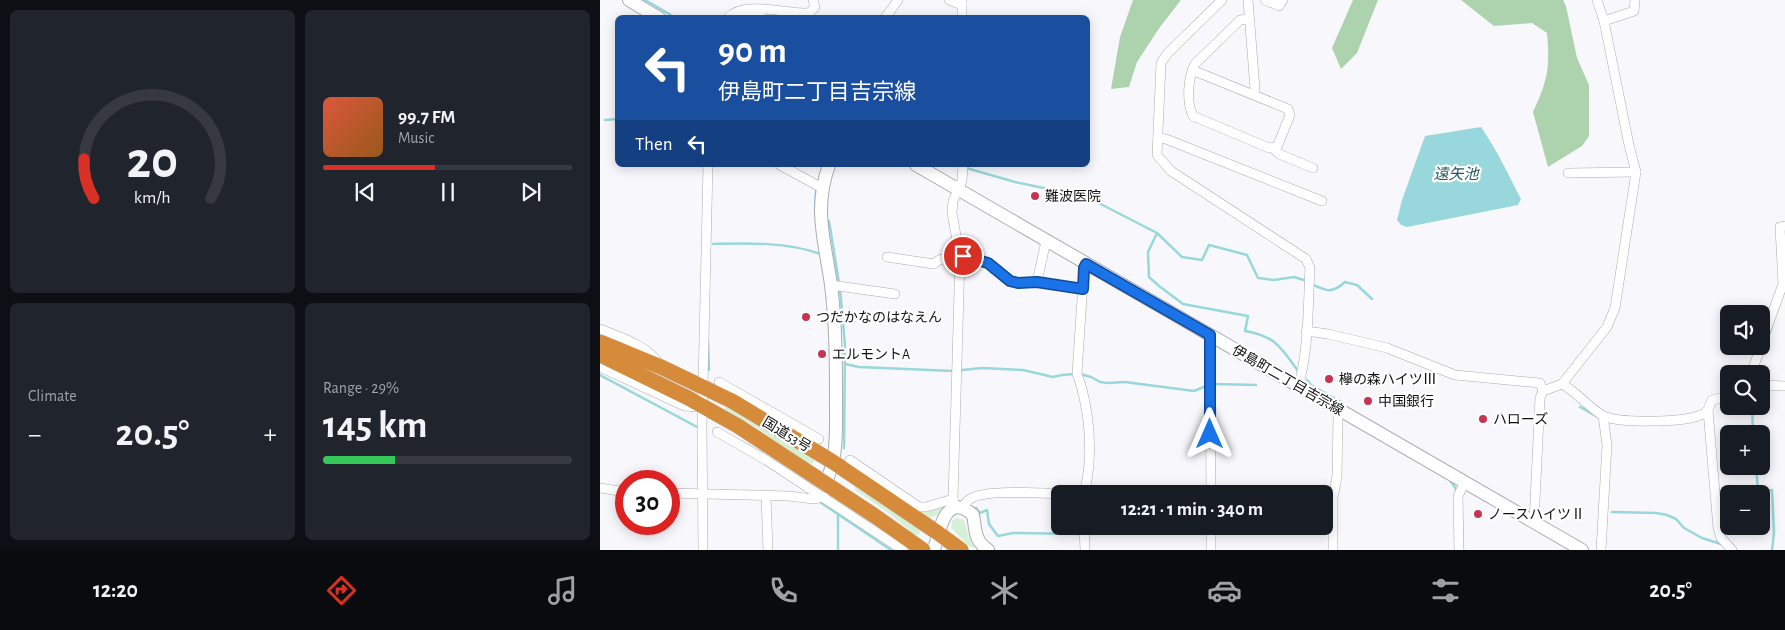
<!DOCTYPE html>
<html lang="en">
<head>
<meta charset="utf-8">
<style>
  body { margin:0; font-family:"Alegreya Sans","Noto Sans JP",sans-serif; background:#20242c; color:#f1f3f6; height:100vh; display:flex; flex-direction:column; font-size:19px; white-space:nowrap }
  * { box-sizing:border-box; margin:0 }
  p { font-size:16px; color:#9ea1a6 }
  .icon { flex:none; width:28px; height:28px; fill:none; stroke:currentColor; stroke-width:2; stroke-linecap:round; stroke-linejoin:round }
  .map { position:relative; flex:1; overflow:hidden }
  .side { display:flex; flex-direction:column; gap:10px; padding:10px; background:#0d0f14; width:600px }
  .side>* { flex:none }
  .hud { position:absolute; left:15px; top:15px; width:475px; height:152px; border-radius:8px; box-shadow:0 2px 12px #0003; background:#1a4fa0; color:#fff; overflow:hidden }
  .tools { position:absolute; left:1120px; top:305px; display:grid; gap:10px }
  .tools a { display:grid; place-items:center; width:50px; height:50px; border-radius:8px; background:#171b24; box-shadow:0 2px 12px #0003; font-size:25px }
  .speed { position:absolute; left:15px; top:470px; display:flex; gap:10px; font-size:25px; font-weight:700; text-align:center }
  .speed>* { display:grid; place-content:center; width:65px; height:65px; border-radius:50%; background:#171b24; box-shadow:0 2px 12px #0003; line-height:1 }
  .speed .limit { border:8px solid #d22; background:#fff; color:#111 }
  .pin { position:absolute; display:grid; place-items:center; width:42px; height:42px; color:#fff; margin:-21px; border:2px solid #fff; border-radius:50%; box-shadow:0 1px 5px #0007 }
  .me { position:absolute; width:55px; margin:-28px; rotate:0deg; stroke-linejoin:round; filter:drop-shadow(0 0 4px #0008) }
  .turn { display:flex; align-items:center; gap:18px; height:105px; padding:0 20px; font-size:22px }
  .turn .icon { width:65px; height:65px; stroke-width:2.5 }
  .turn b { display:block; font-size:35px; line-height:42px }
  .then { display:flex; align-items:center; height:48px; padding:0 20px; background:#0003; gap:10px; font-size:19px }
  .big { font-size:38px; font-weight:700; line-height:1.1 }
  .side .tile { flex:1; display:flex; flex-direction:column; justify-content:center; gap:8px; min-width:0; padding:0 18px; border-radius:8px; background:#20242c }
  .side .dial { align-items:center; gap:0 }
  .dial svg { height:130px; overflow:visible; fill:none; stroke:#363941; stroke-width:7; stroke-linecap:round; text-anchor:middle }
  .dial text { fill:#f1f3f6; stroke:none }
  .song { display:flex; align-items:center; gap:15px }
  .cover { width:60px; height:60px; border-radius:8px; background:linear-gradient(135deg,hsl(10 70% 55%),hsl(30 70% 35%)) }
  .played { height:5px; border-radius:2px; background:linear-gradient(90deg,#d93025 45%,#363941 45%) }
  .keys { display:flex; justify-content:space-around; direction:ltr }
  .heat { display:flex; justify-content:space-between; align-items:center; font-size:28px; direction:ltr }
  .charge { height:8px; border-radius:4px; background:linear-gradient(90deg,#34c759 29%,#363941 0) }
  .side .tiles { flex:1; display:grid; gap:10px; grid-template-columns:repeat(2,1fr) }
  .trip { position:absolute; left:451px; top:485px; width:282px; height:50px; border-radius:8px; background:#171b24; box-shadow:0 2px 12px #0003; font-weight:700; line-height:50px; text-align:center }
  .tab-bar { display:flex; height:80px; justify-content:space-around; align-items:center; background:#090b0e; color:#9ea1a6 }
  .tab-bar .icon { width:35px; height:35px }
  .tab-bar .active { color:#d93025 }
  .tab-bar b { font-size:22px; color:#f1f3f6 }
  main { display:flex; flex:1; min-height:0 }
  .map>svg:first-child { display:block }
  .green { fill:#d6f0d6 }
  .forest { fill:#add3ae }
  .water { fill:#98d7db }
  .lines { fill:none; stroke-linecap:round; stroke-linejoin:round }
  .stream { stroke:#98d7db; stroke-width:2.5 }
  .street-casing { stroke:#acacb0; stroke-width:10 }
  .secondary-casing { stroke:#acacb0; stroke-width:14 }
  .highway-casing { stroke:#d4d4d4; stroke-width:16 }
  .street { stroke:#fff; stroke-width:9 }
  .secondary { stroke:#fff; stroke-width:12 }
  .highway { stroke:#d58b3a; stroke-width:15 }
  .route-casing { stroke:#114b97; stroke-width:12 }
  .route { stroke:#1a73e8; stroke-width:9 }
  .poi-dot { fill:#c63550; stroke:#fff; stroke-width:2 }
  .labels { text-anchor:middle; stroke-width:4.5; stroke-linejoin:round; paint-order:stroke }
  .poi-label { font-size:14px; fill:#111112; stroke:#fff; text-anchor:start }
  .street-label { font-size:14px; fill:#111112; stroke:#fff }
  .water-label { font-size:15px; font-style:italic; fill:#255a5e; stroke:#fff }
</style>
</head>
<body>
<main>
<section class="side">
<div class="tiles">
<div class="tile dial"><svg viewBox="0 0 100 80">
<path d="M14 69A42 42 0 1 1 86 69"/>
<path d="M14 69A42 42 0 0 1 8 45" stroke="#d93025"/>
<text x="50" y="56" font-size="32" font-weight="700">20</text>
<text x="50" y="72" font-size="11">km/h</text>
</svg></div>
<div class="tile">
<div class="song"><i class="cover"></i><div><b>99.7 FM</b><p>Music</p></div></div>
<div class="played"></div>
<div class="keys"><svg class="icon" aria-label="previous" viewBox="0 0 24 24"><path d="M18 5L8 12l10 7zM5 5v14"/></svg><svg class="icon" aria-label="pause" viewBox="0 0 24 24"><path d="M8 5v14M16 5v14"/></svg><svg class="icon" aria-label="next" viewBox="0 0 24 24"><path d="M6 5l10 7-10 7zM19 5v14"/></svg></div>
</div>
<div class="tile"><p>Climate</p>
<div class="heat"><a>−</a><b class="big">20.5°</b><a>+</a></div>
</div>
<div class="tile"><p>Range · 29%</p><b class="big">145 km</b><div class="charge"></div></div>
</div>
</section>
<div class="map">
<svg width="1185" height="550" viewBox="0 0 1185 550">
  <rect width="100%" height="100%" fill="#f8f8fc"/>
  <g class="green">
    <path d="M 125,405 L 212,457 L 214,461 L 212,464 L 208,463 L 181,446 L 156,427 L 125,410 Z"/>
    <path d="M 254,484 L 319,528 L 320,534 L 315,535 L 291,515 L 255,490 Z"/>
    <path d="M 302,497 L 323,511 L 350,504 L 350,507 C 325,526 322,516 302,497 Z"/>
    <path d="M 357,518 L 364,520 L 368,534 L 375,549 L 369,546 L 351,528 L 352,521 Z"/>
  </g>
  <g class="forest">
    <path d="M 533,0 L 581,0 L 560,27 L 537,62 L 529,87 L 511,89 L 520,37 Z"/>
    <path d="M 753,0 L 778,0 L 757,53 L 741,69 L 732,48 Z"/>
    <path d="M 861,0 L 963,0 L 966,6 L 977,58 L 989,85 L 989,136 L 982,146 L 948,167 L 933,112 C 948,80 950,68 947,33 L 932,23 L 894,26 Z"/>
  </g>
  <path class="water" d="M 881,127 C 897,150 908,174 921,199 L 918,205 L 807,227 L 801,225 L 797,220 L 802,200 L 825,136 Z"/>
  <g class="lines">
    <g class="stream">
      <path d="M 45,0 L 76,18"/>
      <path d="M 5,120 L 18,119"/>
      <path d="M 356,165 L 415,182 L 487,197 L 557,233 L 582,257 L 602,260 L 609,245 L 647,255 L 658,278 L 674,280 L 694,277 L 707,281"/>
      <path d="M 215,210 L 216,191"/>
      <path d="M 229,221 L 239,283"/>
      <path d="M 557,233 L 548,252 L 549,277 L 559,286 L 583,304 L 648,316 L 645,331 C 675,336 681,347 698,371"/>
      <path d="M 113,244 C 149,243 187,242 221,254"/>
      <path d="M 711,284 C 726,291 732,294 745,282 L 757,285 L 772,299"/>
      <path d="M 240,289 L 245,345 L 244,448"/>
      <path d="M 108,341 L 109,370"/>
      <path d="M 1164,349 L 1172,326"/>
      <path d="M 245,364 L 259,367 L 353,371 L 382,368 L 423,370 L 453,377 L 462,375 L 474,374"/>
      <path d="M 480,374 L 491,377 L 500,382 L 508,383 L 525,382 L 594,391 L 606,386"/>
      <path d="M 0,375 L 99,428"/>
      <path d="M 707,380 L 711,385 L 743,403 L 743,405"/>
      <path d="M 614,384 L 656,385"/>
      <path d="M 1152,406 L 1153,434"/>
      <path d="M 980,407 L 996,416"/>
      <path d="M 1156,466 L 1158,491 L 1172,490 L 1174,533 L 1172,550"/>
      <path d="M 850,480 L 858,492"/>
      <path d="M 861,497 L 863,550"/>
      <path d="M 220,502 L 291,550"/>
      <path d="M 376,508 L 380,513 L 387,510 L 389,524 L 398,536 L 413,533 L 482,534"/>
      <path d="M 1012,512 L 1056,513 L 1067,515 L 1076,519 L 1084,528 L 1102,538 L 1121,544"/>
      <path d="M 238,550 L 238,513"/>
    </g>
    <defs>
      <g id="street">
        <path d="M 349,0 L 362,5"/>
        <path d="M 362,0 L 362,18"/>
        <path d="M 622,0 L 567,54 L 561,63 L 557,155 L 571,171 L 706,259 L 710,268 C 708,302 709,353 698,386"/>
        <path d="M 648,0 L 655,89 L 653,94"/>
        <path d="M 665,0 L 679,6 L 683,0"/>
        <path d="M 138,15 L 148,13 L 163,18"/>
        <path d="M 128,18 C 143,0 187,14 209,13 L 215,7 L 213,0"/>
        <path d="M 285,18 L 298,0"/>
        <path d="M 1004,21 L 1034,11 L 1035,0"/>
        <path d="M 592,70 L 688,109 L 690,115 L 677,147 L 669,148 L 593,116 C 586,101 588,78 595,64 L 640,20 L 649,19"/>
        <path d="M 558,138 L 566,139 L 722,201"/>
        <path d="M 673,148 L 679,154 L 713,168"/>
        <path d="M 180,165 L 222,188"/>
        <path d="M 968,173 L 1036,172"/>
        <path d="M 287,257 L 334,264 C 341,256 350,259 360,260"/>
        <path d="M 360,257 L 388,263 L 410,281 L 418,283 L 437,282 L 483,289"/>
        <path d="M 437,282 L 446,241"/>
        <path d="M 231,285 L 295,294"/>
        <path d="M 0,329 C 22,338 46,344 60,365"/>
        <path d="M 706,331 L 728,334 L 787,348 L 855,375 L 940,383 L 943,391"/>
        <path d="M 610,335 L 611,494"/>
        <path d="M 1161,344 L 1183,284 L 1180,227 L 1185,226"/>
        <path d="M 0,367 L 84,406 L 98,407"/>
        <path d="M 1151,374 L 1161,346"/>
        <path d="M 119,382 L 219,439"/>
        <path d="M 962,384 C 977,392 987,406 1002,415 C 1016,424 1082,422 1098,416 C 1102,415 1105,413 1108,410"/>
        <path d="M 1161,385 L 1185,386"/>
        <path d="M 1129,396 L 1112,400 L 1108,410 L 1118,528 L 1121,538 L 1132,550"/>
        <path d="M 117,432 L 166,460 L 303,550"/>
        <path d="M 250,460 L 319,507 L 326,507 L 353,499"/>
        <path d="M 0,488 L 26,492"/>
        <path d="M 69,493 L 189,496 L 213,499 L 224,497"/>
        <path d="M 484,494 C 494,456 490,410 477,373 L 484,268 L 486,264"/>
        <path d="M 166,496 L 168,550"/>
        <path d="M 355,508 L 353,499 L 360,257 L 352,213 L 353,201 L 362,181 L 363,165"/>
        <path d="M 362,508 C 364,505 367,501 370,499 C 383,489 442,493 460,494"/>
        <path d="M 934,522 L 940,398 L 943,391 L 962,384 L 1007,327 L 1015,308 L 1036,172 L 1029,145 L 1004,21 L 997,0"/>
        <path d="M 484,526 L 485,550"/>
        <path d="M 103,550 L 102,427 L 108,165"/>
        <path d="M 611,550 L 611,526"/>
        <path d="M 733,550 L 733,497 L 737,477 L 738,417 L 742,411"/>
        <path d="M 859,550 L 858,496 L 865,482"/>
        <path d="M 1001,550 L 1007,445 L 1003,416"/>
      </g>
      <g id="secondary">
        <path d="M 29,0 L 59,18"/>
        <path d="M 316,165 L 982,550"/>
        <path d="M 226,483 C 228,476 232,468 233,461 C 237,443 236,423 236,404 C 236,364 236,325 231,285 C 225,241 213,210 229,165"/>
        <path d="M 334,550 C 339,531 346,490 373,515 C 376,531 374,540 388,550"/>
      </g>
      <g id="highway">
        <path d="M 0,342 L 61,367 L 132,401 L 233,462 L 338,533 L 361,550"/>
        <path d="M 0,355 L 88,398 L 138,426 L 275,516 L 323,550"/>
      </g>
    </defs>
    <use href="#street" class="street-casing"/>
    <use href="#secondary" class="secondary-casing"/>
    <use href="#highway" class="highway-casing"/>
    <use href="#street" class="street"/>
    <use href="#secondary" class="secondary"/>
    <use href="#highway" class="highway"/>
  </g>
  <g class="lines">
    <defs>
      <path id="route" d="M 363,256 L 388,263 L 410,281 L 418,283 L 437,282 L 483,289 L 484,268 L 486,264 L 610,335 L 610,434"/>
    </defs>
    <use href="#route" class="route-casing"/>
    <use href="#route" class="route"/>
  </g>
  <g class="poi-dot">
    <circle cx="435" cy="196" r="5"/>
    <circle cx="206" cy="317" r="5"/>
    <circle cx="222" cy="354" r="5"/>
    <circle cx="729" cy="379" r="5"/>
    <circle cx="768" cy="401" r="5"/>
    <circle cx="883" cy="419" r="5"/>
    <circle cx="878" cy="514" r="5"/>
  </g>
  <g class="labels">
    <g class="poi-label">
      <text x="445" y="201">難波医院</text>
      <text x="216" y="322">つだかなのはなえん</text>
      <text x="232" y="359">エルモントA</text>
      <text x="739" y="384">欅の森ハイツⅢ</text>
      <text x="778" y="406">中国銀行</text>
      <text x="893" y="424">ハローズ</text>
      <text x="888" y="519">ノースハイツⅡ</text>
    </g>
    <g class="street-label">
      <text transform="translate(688 380) rotate(30)" y="5">伊島町二丁目吉宗線</text>
      <text transform="translate(187 434) rotate(31)" y="5">国道53号</text>
    </g>
    <g class="water-label">
      <text x="856" y="179">遠矢池</text>
    </g>
  </g>
</svg>
<div class="tools">
<a><svg class="icon" aria-label="sound" viewBox="0 0 24 24"><path d="M4 9h4l5-4v14l-5-4H4zM17 9q2 3 0 6"/></svg></a>
<a><svg class="icon" aria-label="search" viewBox="0 0 24 24"><circle cx="10" cy="10" r="6"/><path d="M15 15l6 6"/></svg></a>
<a>+</a>
<a>−</a>
</div>
<div class="speed"><div class="limit">30</div></div>
<div class="pin" style="left:363px;top:256px;background:#d93025"><svg class="icon" aria-label="arrive" viewBox="0 0 24 24"><path d="M6 21V4h12l-3 4 3 4H6"/></svg></div>
<svg class="me" style="left:610px;top:434px" viewBox="-20 -20 40 40"><path d="M0-17L14 15 0 8-14 15z" fill="#1a73e8" stroke="#fff" stroke-width="4"/></svg>
<div class="trip">12:21 · 1 min · 340 m</div>
<div class="hud">
<div class="turn"><svg class="icon" aria-label="left" viewBox="0 0 24 24"><path d="M17 20v-9H6M10 6l-5 5 5 5"/></svg><div><b>90 m</b>伊島町二丁目吉宗線</div></div>
<div class="then">Then<svg class="icon" aria-label="left" viewBox="0 0 24 24"><path d="M17 20v-9H6M10 6l-5 5 5 5"/></svg></div>
</div>
</div>
</main>
<nav class="tab-bar">
<b>12:20</b>
<svg class="icon active" aria-label="directions" viewBox="0 0 24 24"><path d="M12 3l9 9-9 9-9-9zM9 14v-3h6M13 9l2 2-2 2"/></svg>
<svg class="icon" aria-label="music" viewBox="0 0 24 24"><path d="M9 18V5l10-2v13"/><circle cx="6" cy="18" r="3"/><circle cx="16" cy="16" r="3"/></svg>
<svg class="icon" aria-label="phone" viewBox="0 0 24 24"><path d="M5 4h4l2 5-3 2q2 4 5 5l2-3 5 2v4C11 20 4 13 5 4z"/></svg>
<svg class="icon" aria-label="climate" viewBox="0 0 24 24"><path d="M12 3v18M4 7l16 10M4 17L20 7"/></svg>
<svg class="icon" aria-label="car" viewBox="0 0 24 24"><path d="M5 17H2v-5l4-1 3-4h7l3 4 3 1v5h-3M9 17h6M6 11h13"/><circle cx="7" cy="17" r="2"/><circle cx="17" cy="17" r="2"/></svg>
<svg class="icon" aria-label="filters" viewBox="0 0 24 24"><path d="M4 7h16M4 17h16"/><circle cx="9" cy="7" r="2"/><circle cx="15" cy="17" r="2"/></svg>
<b>20.5°</b>
</nav>
</body>
</html>
